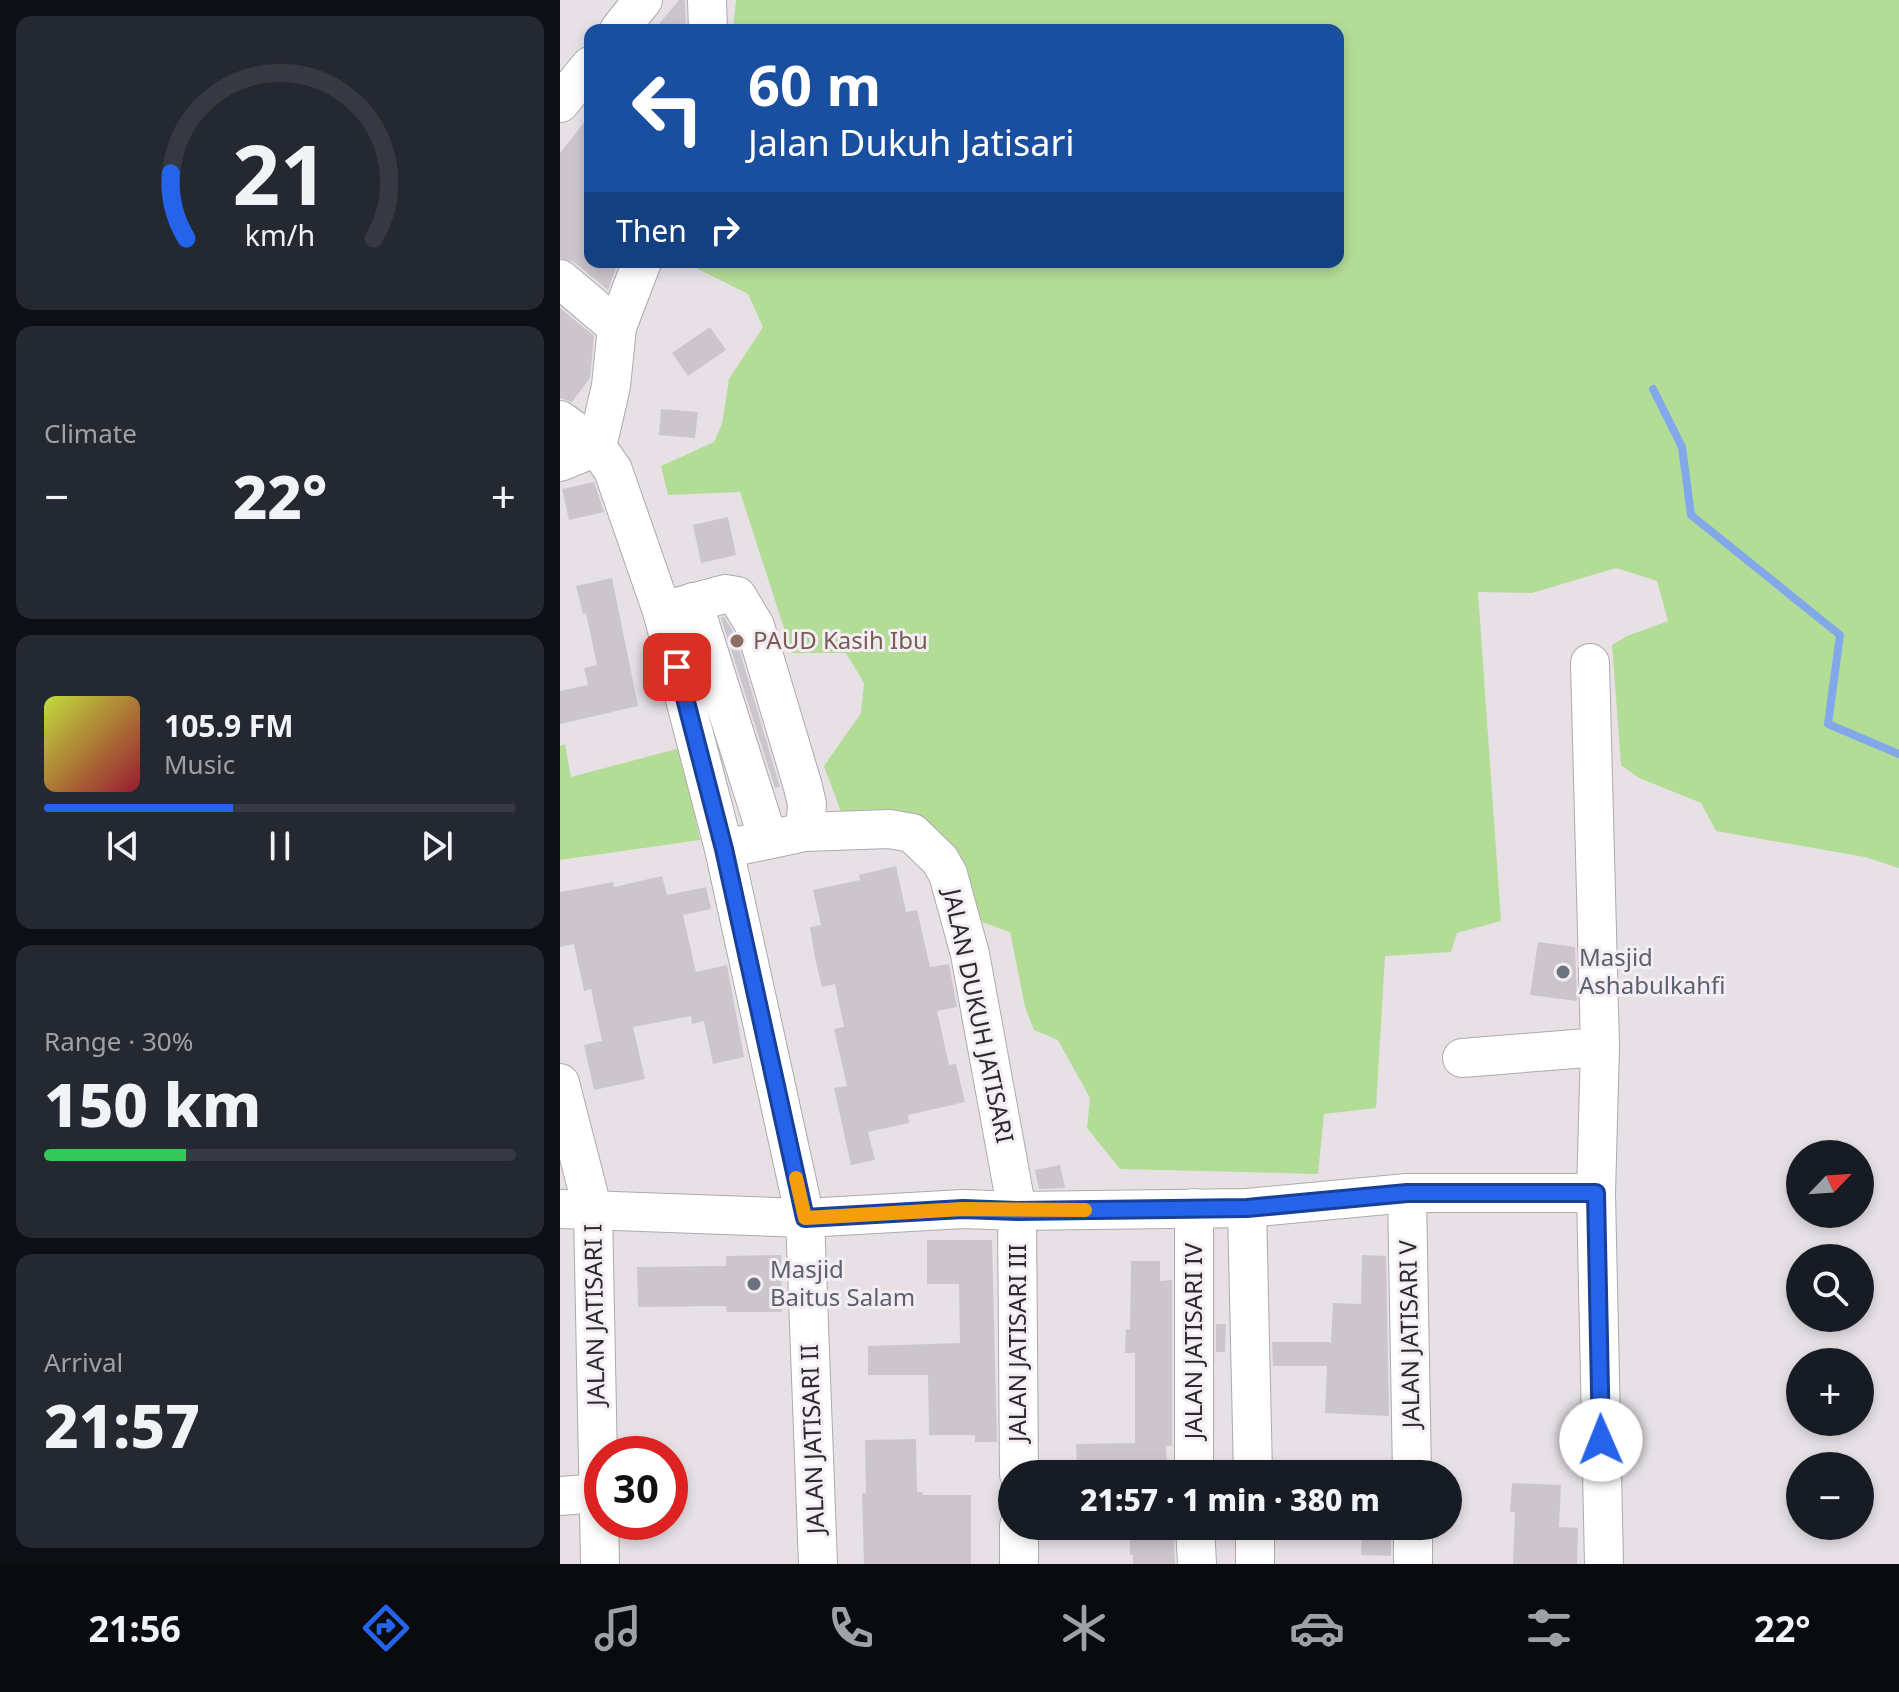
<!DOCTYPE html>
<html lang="en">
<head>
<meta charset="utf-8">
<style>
  body { margin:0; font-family:"Noto Sans",sans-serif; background:#242831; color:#f1f3f6; height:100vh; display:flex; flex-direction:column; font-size:30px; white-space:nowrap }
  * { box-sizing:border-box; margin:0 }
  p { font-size:26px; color:#9ea1a6 }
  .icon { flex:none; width:44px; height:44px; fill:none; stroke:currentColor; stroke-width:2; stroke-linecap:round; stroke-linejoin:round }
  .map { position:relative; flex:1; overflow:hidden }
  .drawer { display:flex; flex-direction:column; gap:16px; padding:16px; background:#0d0f14; width:560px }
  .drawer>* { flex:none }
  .hud { position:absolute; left:24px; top:24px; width:760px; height:244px; border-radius:16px; box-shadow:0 4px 12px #0003; background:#1a4fa0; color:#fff; overflow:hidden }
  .needle { width:52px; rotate:65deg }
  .buttons { position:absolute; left:1226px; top:1140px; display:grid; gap:16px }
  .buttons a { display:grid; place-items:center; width:88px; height:88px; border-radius:50%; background:#171b24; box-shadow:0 4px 12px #0003; font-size:40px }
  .speed { position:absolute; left:24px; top:1436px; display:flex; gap:16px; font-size:40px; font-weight:700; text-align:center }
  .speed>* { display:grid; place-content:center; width:104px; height:104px; border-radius:50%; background:#171b24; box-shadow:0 4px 12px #0003; line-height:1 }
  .speed .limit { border:12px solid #d22; background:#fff; color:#111 }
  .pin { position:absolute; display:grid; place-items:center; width:68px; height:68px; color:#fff; margin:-34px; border-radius:16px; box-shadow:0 4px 12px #0006 }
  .me { position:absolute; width:88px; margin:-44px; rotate:359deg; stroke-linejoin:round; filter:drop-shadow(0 0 6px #0008) }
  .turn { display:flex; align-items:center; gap:28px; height:168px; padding:0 32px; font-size:36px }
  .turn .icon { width:104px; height:104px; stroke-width:2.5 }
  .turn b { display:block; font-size:56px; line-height:68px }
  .then { display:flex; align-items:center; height:76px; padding:0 32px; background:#0003; gap:16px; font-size:30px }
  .big { font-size:60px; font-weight:800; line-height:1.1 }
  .drawer .card { flex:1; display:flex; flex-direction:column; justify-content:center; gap:12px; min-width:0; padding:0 28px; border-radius:16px; background:#242831 }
  .drawer .dial { align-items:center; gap:0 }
  .dial svg { height:208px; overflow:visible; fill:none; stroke:#363941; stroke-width:7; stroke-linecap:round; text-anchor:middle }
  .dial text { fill:#f1f3f6; stroke:none }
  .song { display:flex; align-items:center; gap:24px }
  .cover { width:96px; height:96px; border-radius:12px; background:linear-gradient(135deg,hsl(70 70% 55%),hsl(350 70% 35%)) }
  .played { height:8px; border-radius:4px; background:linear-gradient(90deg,#2563eb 40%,#363941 40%) }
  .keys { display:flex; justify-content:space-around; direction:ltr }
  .heat { display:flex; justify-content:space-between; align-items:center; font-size:44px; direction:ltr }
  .charge { height:12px; border-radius:6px; background:linear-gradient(90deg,#34c759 30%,#363941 0) }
  .trip { position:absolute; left:438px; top:1460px; width:464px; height:80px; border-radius:40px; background:#171b24; box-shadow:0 4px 12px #0003; font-weight:800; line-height:80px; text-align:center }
  .dock { display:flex; height:128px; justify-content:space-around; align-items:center; background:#090b0e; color:#9ea1a6 }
  .dock .icon { width:56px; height:56px }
  .dock .on { color:#2563eb }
  .dock b { font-size:36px; color:#f1f3f6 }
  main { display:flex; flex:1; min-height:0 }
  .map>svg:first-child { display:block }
  .green { fill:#b3dd97 }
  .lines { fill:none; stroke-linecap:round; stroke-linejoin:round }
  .stream { stroke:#82a8e9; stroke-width:8 }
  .building { fill:#ccc6cc }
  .minor-casing { stroke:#aea9ae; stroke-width:40 }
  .minor { stroke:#fff; stroke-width:38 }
  .route-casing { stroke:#184099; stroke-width:20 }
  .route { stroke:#2563eb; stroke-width:14 }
  .slow { stroke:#f59e0b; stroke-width:14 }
  .education-dot { fill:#8d6e63; stroke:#f4eef4; stroke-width:3 }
  .worship-dot { fill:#6b7280; stroke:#f4eef4; stroke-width:3 }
  .labels { text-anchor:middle; stroke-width:6; stroke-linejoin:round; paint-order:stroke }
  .education-label { font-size:24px; fill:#785e54; stroke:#f4eef4; text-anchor:start }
  .worship-label { font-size:24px; fill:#5b616d; stroke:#f4eef4; text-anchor:start }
  .street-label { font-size:24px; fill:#2c2a2c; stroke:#f4eef4 }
</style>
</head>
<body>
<main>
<section class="drawer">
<div class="card dial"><svg viewBox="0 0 100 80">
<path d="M14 69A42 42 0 1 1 86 69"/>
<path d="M14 69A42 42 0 0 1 8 44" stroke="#2563eb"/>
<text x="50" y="56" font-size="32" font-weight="700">21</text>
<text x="50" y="72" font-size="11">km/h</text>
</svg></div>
<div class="card"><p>Climate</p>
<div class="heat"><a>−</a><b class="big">22°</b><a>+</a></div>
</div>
<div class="card">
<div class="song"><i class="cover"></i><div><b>105.9 FM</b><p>Music</p></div></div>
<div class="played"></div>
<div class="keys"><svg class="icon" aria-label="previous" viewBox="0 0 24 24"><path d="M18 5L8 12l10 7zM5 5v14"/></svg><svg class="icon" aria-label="pause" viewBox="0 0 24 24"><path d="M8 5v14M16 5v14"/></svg><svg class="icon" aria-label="next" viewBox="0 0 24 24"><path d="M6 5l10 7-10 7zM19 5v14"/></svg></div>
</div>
<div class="card"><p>Range · 30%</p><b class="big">150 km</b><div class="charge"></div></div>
<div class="card"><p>Arrival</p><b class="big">21:57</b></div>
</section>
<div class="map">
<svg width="1339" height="1564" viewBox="0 0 1339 1564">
  <rect width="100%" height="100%" fill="#e7e1e6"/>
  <g class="green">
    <path d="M 176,0 L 1339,0 L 1339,868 L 1305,857 L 1156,831 L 1141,803 L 1079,778 L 1061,765 L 1052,645 L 1067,636 L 1108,621 L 1097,581 L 1056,568 L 972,593 L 918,592 L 941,921 L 897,933 L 891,952 L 825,956 L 816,1108 L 764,1114 L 758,1174 L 560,1169 L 527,1128 L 530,1098 L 498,1040 L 474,1030 L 465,1007 L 450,932 L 422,922 L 379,830 L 340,810 L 281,812 L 264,766 L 301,713 L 304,683 L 286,653 L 232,653 L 180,492 L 108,495 L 101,466 L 154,442 L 162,424 L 169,379 L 203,327 L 188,294 L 138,269 L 141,262 L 778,262 L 778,30 L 173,30 Z"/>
    <path d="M 5,744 L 11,777 L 120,748 L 140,840 L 0,860 L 0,746 Z"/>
  </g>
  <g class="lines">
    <path class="stream" d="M 1093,389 L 1122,447 L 1131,515 L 1280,635 L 1268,724 L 1339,754"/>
  </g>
  <g class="building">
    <path d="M 119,0 L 125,0 L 126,30 L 94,30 Z"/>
    <path d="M 30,115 L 30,262 L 58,262 L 48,290 L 14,262 L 0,258 L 0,153 Z"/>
    <path d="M 0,308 L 34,336 L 30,378 L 12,402 L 0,398 Z"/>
    <path d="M 150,327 L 166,350 L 128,376 L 112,353 Z"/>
    <path d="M 101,409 L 138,412 L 135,438 L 99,435 Z"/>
    <path d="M 34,482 L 44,512 L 9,520 L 2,489 Z"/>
    <path d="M 168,517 L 176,555 L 141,563 L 133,525 Z"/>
    <path d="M 52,578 L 78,706 L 0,724 L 0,691 L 28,685 L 24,668 L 37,665 L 26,613 L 23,614 L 16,586 Z"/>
    <path d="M 164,617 L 175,635 L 220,787 L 215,788 L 161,618 Z"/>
    <path d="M 336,866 L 346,912 L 357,910 L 370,967 L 389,964 L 397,1007 L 377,1011 L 389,1065 L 396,1064 L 405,1102 L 348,1115 L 349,1123 L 308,1132 L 315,1160 L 291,1165 L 274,1088 L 287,1086 L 274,1029 L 284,1027 L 275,984 L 262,987 L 255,958 L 250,927 L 261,925 L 253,890 L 300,880 L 299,875 Z"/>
    <path d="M 102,876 L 107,895 L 146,887 L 151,909 L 123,915 L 136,972 L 167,965 L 184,1057 L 153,1064 L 144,1021 L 132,1024 L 131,1016 L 73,1027 L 85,1079 L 34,1090 L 24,1045 L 42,1041 L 31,989 L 24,991 L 14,944 L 0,947 L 0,892 L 53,882 L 54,887 Z"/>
    <path d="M 978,942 L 1015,947 L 1017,1001 L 970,995 Z"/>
    <path d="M 500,1165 L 505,1188 L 479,1189 L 475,1170 Z"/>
    <path d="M 367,1240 L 432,1240 L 437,1442 L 415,1442 L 415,1435 L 369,1435 L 368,1375 L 308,1375 L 308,1346 L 400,1343 L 399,1284 L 367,1284 Z"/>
    <path d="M 221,1255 L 222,1312 L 167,1312 L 166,1306 L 78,1307 L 77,1267 L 166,1266 L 166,1256 Z"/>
    <path d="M 802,1255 L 826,1256 L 829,1416 L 765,1413 L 767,1366 L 713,1366 L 712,1342 L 771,1342 L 773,1303 L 801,1304 Z"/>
    <path d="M 571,1261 L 600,1261 L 600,1281 L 612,1280 L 612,1446 L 606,1446 L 607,1474 L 570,1474 L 570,1466 L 517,1466 L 516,1444 L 575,1443 L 575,1353 L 565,1353 L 566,1329 L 570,1329 Z"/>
    <path d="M 656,1324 L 666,1324 L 665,1352 L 656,1352 Z"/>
    <path d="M 356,1439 L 357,1492 L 363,1492 L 363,1495 L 411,1495 L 411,1564 L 304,1564 L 302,1493 L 306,1493 L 305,1440 Z"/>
    <path d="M 952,1483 L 1001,1485 L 999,1527 L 1018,1528 L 1017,1564 L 953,1564 L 955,1512 L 950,1512 Z"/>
    <path d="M 570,1526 L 613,1526 L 615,1564 L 573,1564 L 573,1555 L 570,1555 Z"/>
    <path d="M 802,1533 L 831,1534 L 831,1556 L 801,1555 Z"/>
  </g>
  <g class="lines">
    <defs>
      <g id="minor">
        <path d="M 147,0 L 148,30"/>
        <path d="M 59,30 L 83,0"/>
        <path d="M 0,103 L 30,66"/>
        <path d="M 0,279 L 57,327"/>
        <path d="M 0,420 L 37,447 L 53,470 L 102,611 L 164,849 L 245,1218 L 258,1564"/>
        <path d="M 37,447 L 51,386 L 57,327 L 82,262"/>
        <path d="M 0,462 L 37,447"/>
        <path d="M 133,602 L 208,839"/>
        <path d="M 102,611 L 165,594 L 177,596 L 195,626 L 243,787 L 247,804 L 245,832"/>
        <path d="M 1030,663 L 1040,1047 L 1036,1193 L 1044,1564"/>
        <path d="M 164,849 L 245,832 L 329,829 L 352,833 L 380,860 L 388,874 L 410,954 L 457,1211 L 459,1474"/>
        <path d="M 902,1058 L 1040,1047"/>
        <path d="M 0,1083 L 33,1211 L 40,1564"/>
        <path d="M 847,1193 L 852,1474"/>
        <path d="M 634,1208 L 634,1474"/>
        <path d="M 687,1208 L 693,1474"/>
        <path d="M 0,1209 L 245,1218 L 403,1209 L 457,1211 L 687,1208 L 847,1193 L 1036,1193"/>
        <path d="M 0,1496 L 39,1493"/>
        <path d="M 459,1526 L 459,1564"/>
        <path d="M 635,1526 L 637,1564"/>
        <path d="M 695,1526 L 695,1564"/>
        <path d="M 853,1526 L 853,1564"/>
      </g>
    </defs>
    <use href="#minor" class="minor-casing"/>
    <use href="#minor" class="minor"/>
  </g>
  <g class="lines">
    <defs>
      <path id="route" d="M 117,667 L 164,849 L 245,1218 L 403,1209 L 457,1211 L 687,1208 L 847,1193 L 1036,1193 L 1041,1440"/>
    </defs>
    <use href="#route" class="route-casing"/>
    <use href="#route" class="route"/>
    <path class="slow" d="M 236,1178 L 245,1218 L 403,1209 L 525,1210"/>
  </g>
  <circle class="education-dot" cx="177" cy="641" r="8"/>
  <g class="worship-dot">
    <circle cx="1003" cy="972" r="8"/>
    <circle cx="194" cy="1284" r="8"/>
  </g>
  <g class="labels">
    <g class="education-label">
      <text x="193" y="649">PAUD Kasih Ibu</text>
    </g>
    <g class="worship-label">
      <text x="1019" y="966">Masjid<tspan x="1019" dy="28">Ashabulkahfi</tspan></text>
      <text x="210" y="1278">Masjid<tspan x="210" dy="28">Baitus Salam</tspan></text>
    </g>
    <g class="street-label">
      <text transform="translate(418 1016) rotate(78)" y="8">JALAN DUKUH JATISARI</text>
      <text transform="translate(35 1315) rotate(-91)" y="8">JALAN JATISARI I</text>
      <text transform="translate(850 1334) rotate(-91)" y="8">JALAN JATISARI V</text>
      <text transform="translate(634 1341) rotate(-90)" y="8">JALAN JATISARI IV</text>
      <text transform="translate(458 1343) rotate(-90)" y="8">JALAN JATISARI III</text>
      <text transform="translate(253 1439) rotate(-92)" y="8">JALAN JATISARI II</text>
    </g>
  </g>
</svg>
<div class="buttons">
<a><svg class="needle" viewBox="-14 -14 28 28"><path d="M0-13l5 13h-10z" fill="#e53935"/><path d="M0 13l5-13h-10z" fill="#9ea1a6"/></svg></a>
<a><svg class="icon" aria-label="search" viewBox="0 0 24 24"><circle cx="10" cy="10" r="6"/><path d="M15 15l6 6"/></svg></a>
<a>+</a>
<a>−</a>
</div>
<div class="speed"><div class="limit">30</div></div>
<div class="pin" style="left:117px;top:667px;background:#d93025"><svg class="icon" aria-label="arrive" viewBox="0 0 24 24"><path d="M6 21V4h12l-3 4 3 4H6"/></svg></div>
<svg class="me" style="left:1041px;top:1440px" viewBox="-20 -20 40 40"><circle r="19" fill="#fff"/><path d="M0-13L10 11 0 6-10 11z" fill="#2563eb"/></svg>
<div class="trip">21:57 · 1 min · 380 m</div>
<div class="hud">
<div class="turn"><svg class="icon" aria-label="left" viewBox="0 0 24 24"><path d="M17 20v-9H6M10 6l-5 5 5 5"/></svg><div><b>60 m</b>Jalan Dukuh Jatisari</div></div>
<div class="then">Then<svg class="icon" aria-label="right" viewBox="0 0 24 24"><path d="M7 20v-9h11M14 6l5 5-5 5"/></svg></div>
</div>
</div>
</main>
<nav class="dock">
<b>21:56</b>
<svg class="icon on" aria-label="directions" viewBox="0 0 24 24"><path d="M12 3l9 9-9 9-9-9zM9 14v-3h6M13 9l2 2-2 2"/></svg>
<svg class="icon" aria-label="music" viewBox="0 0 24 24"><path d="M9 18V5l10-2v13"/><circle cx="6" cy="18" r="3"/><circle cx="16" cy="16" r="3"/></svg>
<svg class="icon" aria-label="phone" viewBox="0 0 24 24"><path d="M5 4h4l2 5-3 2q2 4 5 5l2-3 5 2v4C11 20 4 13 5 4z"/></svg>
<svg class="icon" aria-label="climate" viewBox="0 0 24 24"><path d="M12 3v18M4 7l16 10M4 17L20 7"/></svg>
<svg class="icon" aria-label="car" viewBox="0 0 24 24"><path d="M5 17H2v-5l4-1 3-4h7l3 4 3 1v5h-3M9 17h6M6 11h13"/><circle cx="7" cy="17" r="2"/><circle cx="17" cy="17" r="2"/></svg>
<svg class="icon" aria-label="filters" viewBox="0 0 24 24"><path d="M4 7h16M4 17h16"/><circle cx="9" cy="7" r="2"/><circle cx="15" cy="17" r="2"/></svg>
<b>22°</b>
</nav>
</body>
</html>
